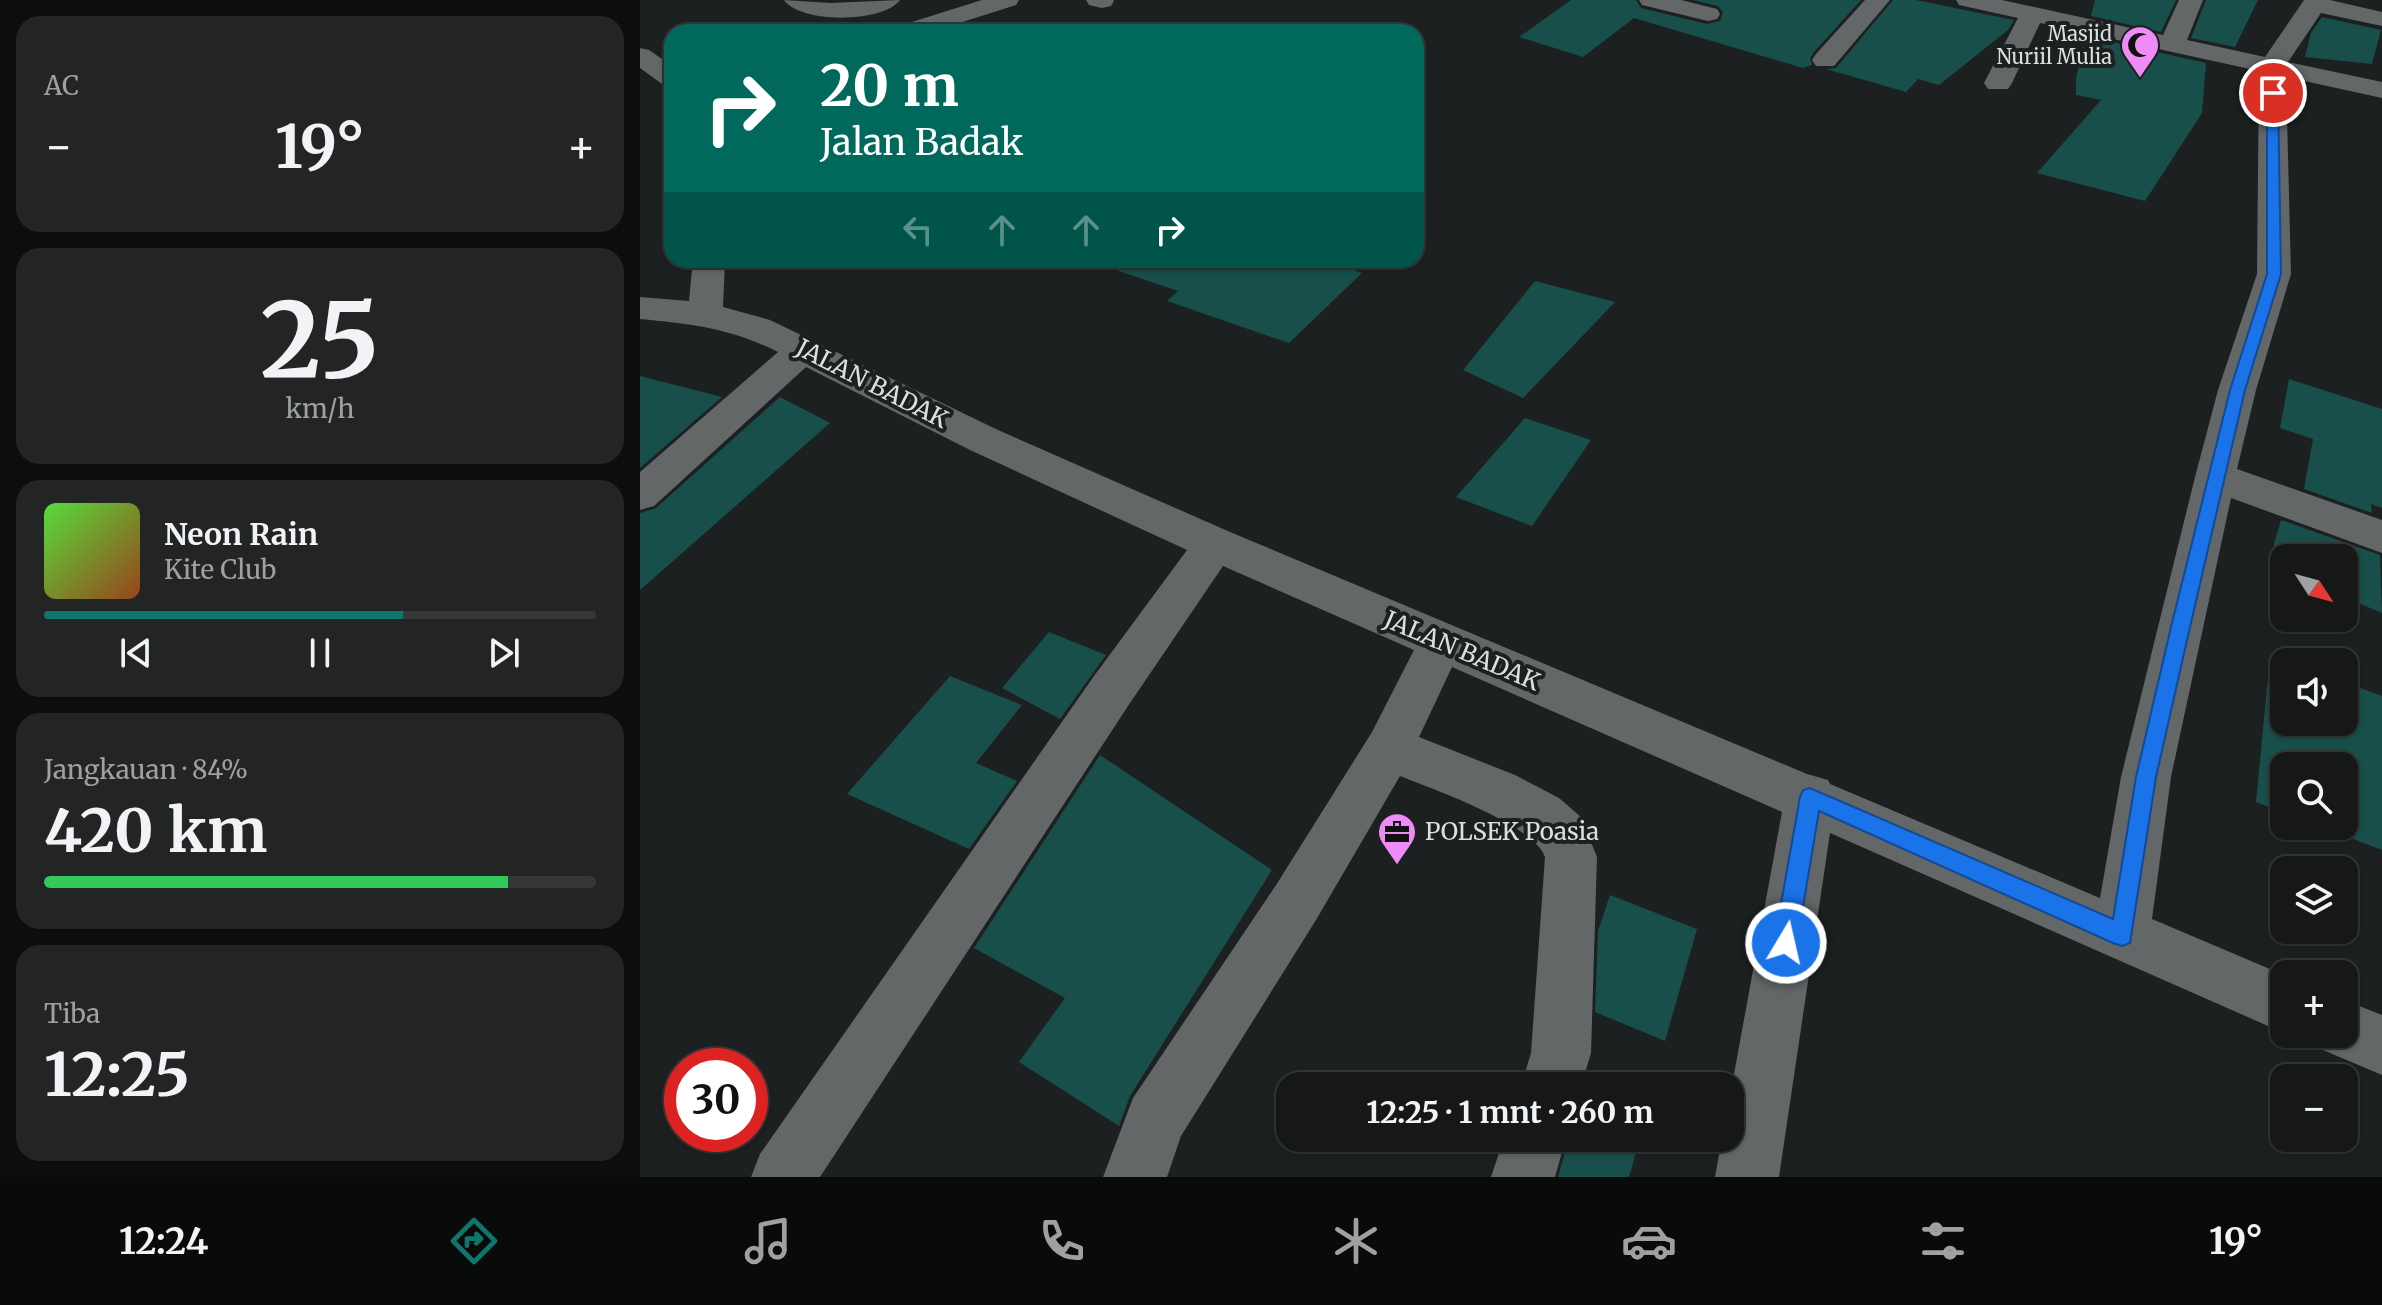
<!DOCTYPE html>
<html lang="id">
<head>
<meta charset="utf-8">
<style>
  body { margin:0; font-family:Merriweather,serif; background:#232525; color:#f1f3f6; height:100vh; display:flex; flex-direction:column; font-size:30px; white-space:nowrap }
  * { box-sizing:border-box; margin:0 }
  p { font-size:26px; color:#9ea0a2 }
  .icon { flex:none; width:44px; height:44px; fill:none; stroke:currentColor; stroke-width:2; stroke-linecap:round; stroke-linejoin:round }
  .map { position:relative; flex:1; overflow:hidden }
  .details { display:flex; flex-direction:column; gap:16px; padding:16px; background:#0c0d0d; width:640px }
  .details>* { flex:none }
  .guide { position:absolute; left:24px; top:24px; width:760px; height:244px; border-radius:24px; box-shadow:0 2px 6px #0004,0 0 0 2px #353737; background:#00695c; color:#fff; overflow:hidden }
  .needle { width:52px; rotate:126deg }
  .tools { position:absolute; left:1630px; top:544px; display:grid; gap:16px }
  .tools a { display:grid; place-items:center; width:88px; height:88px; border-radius:16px; background:#161818; box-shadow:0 2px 6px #0004,0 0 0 2px #353737; font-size:40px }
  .speed { position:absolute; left:24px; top:1048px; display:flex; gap:16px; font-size:40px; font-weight:700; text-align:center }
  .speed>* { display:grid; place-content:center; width:104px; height:104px; border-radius:50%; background:#161818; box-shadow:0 2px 6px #0004,0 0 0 2px #353737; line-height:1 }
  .speed .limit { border:12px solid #d22; background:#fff; color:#111 }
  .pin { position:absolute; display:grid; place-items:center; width:68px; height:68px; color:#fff; margin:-34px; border:4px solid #fff; border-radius:50%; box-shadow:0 2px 8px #0007 }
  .me { position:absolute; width:88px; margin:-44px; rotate:9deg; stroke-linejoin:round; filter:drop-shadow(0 0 6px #0008) }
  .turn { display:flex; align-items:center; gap:28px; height:168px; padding:0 24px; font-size:36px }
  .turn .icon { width:104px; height:104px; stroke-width:2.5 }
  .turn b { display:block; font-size:56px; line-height:68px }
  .lanes { display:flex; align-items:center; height:76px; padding:0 24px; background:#0003; justify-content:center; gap:40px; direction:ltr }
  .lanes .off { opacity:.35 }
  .big { font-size:60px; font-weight:700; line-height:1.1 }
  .details .tile { flex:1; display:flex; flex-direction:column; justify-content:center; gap:12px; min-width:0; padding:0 28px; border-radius:24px; background:#232525 }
  .details .dial { align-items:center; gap:0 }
  .dial b { font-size:104px; line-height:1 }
  .song { display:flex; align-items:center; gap:24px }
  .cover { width:96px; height:96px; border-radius:12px; background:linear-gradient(135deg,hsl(110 70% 55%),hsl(20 70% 35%)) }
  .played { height:8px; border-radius:4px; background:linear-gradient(90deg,#0f766e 65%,#353737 65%) }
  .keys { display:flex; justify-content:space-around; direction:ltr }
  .heat { display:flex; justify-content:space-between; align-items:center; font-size:44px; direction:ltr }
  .charge { height:12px; border-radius:6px; background:linear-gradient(90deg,#34c759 84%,#353737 0) }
  .trip { position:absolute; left:636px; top:1072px; width:468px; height:80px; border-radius:24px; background:#161818; box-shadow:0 2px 6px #0004,0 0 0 2px #353737; font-weight:700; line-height:80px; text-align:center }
  .tabs { display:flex; height:128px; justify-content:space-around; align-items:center; background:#090a0a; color:#9ea0a2 }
  .tabs .icon { width:56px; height:56px }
  .tabs .selected { color:#0f766e }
  .tabs b { font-size:36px; color:#f1f3f6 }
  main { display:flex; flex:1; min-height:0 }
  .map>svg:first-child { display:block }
  .building { fill:#184f4a }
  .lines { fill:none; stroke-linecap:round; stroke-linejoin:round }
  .minor { fill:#636767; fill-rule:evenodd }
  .route { fill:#1a73e8; stroke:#114b97; stroke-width:2 }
  .labels { text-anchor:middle; stroke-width:8; stroke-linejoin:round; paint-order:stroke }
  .far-poi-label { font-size:20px; fill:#dddfdf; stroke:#1d2020; text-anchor:end }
  .street-label { font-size:24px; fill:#dddfdf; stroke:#1d2020 }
  .poi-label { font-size:24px; fill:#dddfdf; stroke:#1d2020; text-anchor:start }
</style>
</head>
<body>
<main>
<section class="details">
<div class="tile"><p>AC</p>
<div class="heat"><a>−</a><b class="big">19°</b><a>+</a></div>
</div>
<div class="tile dial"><b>25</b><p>km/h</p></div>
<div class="tile">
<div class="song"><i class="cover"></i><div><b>Neon Rain</b><p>Kite Club</p></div></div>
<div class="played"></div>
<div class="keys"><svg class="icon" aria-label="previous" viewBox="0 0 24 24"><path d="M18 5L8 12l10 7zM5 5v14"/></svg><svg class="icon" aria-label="pause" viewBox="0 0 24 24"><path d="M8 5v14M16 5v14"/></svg><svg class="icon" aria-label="next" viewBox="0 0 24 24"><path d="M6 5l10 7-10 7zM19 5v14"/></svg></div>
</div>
<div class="tile"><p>Jangkauan · 84%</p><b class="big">420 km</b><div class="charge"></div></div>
<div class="tile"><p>Tiba</p><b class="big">12:25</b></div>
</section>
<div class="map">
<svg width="1742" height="1177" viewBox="0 0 1742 1177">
  <rect width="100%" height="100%" fill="#1d2020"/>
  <g class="building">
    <path d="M 931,0 L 996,0 L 1001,8 L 1067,24 L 1080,21 L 1083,12 L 1078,6 L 1053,0 L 1221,0 L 1174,52 L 1170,58 L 1172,65 L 1163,68 L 994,18 L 943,57 L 879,37 Z"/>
    <path d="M 1253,0 L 1276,0 L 1374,20 L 1368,30 L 1299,85 L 1278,79 L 1266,92 L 1186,69 L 1196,68 Z"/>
    <path d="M 1455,0 L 1536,0 L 1521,32 L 1451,16 Z"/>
    <path d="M 1566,0 L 1618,0 L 1595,47 L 1551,38 Z"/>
    <path d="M 1682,17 L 1741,30 L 1732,64 L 1665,57 L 1671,33 Z"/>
    <path d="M 1446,36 L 1566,63 L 1562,113 L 1505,201 L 1397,173 L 1461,100 L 1436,95 L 1436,78 Z"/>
    <path d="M 468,260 L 688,260 L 722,273 L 649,343 L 527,301 L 538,291 L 467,267 Z"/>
    <path d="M 895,281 L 975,302 L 883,398 L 823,370 Z"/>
    <path d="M 0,376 L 82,397 L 0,468 Z"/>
    <path d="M 1649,379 L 1742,409 L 1742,508 L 1731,504 L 1732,513 L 1664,489 L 1673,439 L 1640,428 Z"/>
    <path d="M 140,397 L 190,423 L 0,590 L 0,513 L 16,508 Z"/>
    <path d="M 885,418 L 951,440 L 892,526 L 816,497 Z"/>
    <path d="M 1641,520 L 1740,555 L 1742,613 L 1704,597 L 1704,558 L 1644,558 L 1644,572 L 1628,565 Z"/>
    <path d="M 409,632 L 466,655 L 420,719 L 362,688 Z"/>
    <path d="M 1630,656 L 1648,662 L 1644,662 L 1644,722 L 1704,722 L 1704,682 L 1742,696 L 1742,850 L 1679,826 L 1704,826 L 1704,766 L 1644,766 L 1644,813 L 1616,802 Z"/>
    <path d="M 310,676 L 382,705 L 336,763 L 377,781 L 329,849 L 207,794 Z"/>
    <path d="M 460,755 L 632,870 L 490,1096 L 479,1126 L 379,1062 L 425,998 L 334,948 Z"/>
    <path d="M 970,895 L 1057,929 L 1025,1041 L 955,1012 L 958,931 Z"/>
    <path d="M 929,1138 L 1000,1138 L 989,1177 L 918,1177 Z"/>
  </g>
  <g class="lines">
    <g class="minor">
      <path d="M 144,0 L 190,3 L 260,0 C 243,23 161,24 144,0 Z"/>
      <path d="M 342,0 L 379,0 L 376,5 L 291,32 L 252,32 L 256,27 Z"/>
      <path d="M 446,0 L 473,0 L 474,1 L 471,6 L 462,8 L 449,5 Z"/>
      <path d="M 999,0 L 1041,0 L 1077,9 L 1080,14 L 1077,19 L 1068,21 L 1002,5 Z"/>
      <path d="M 1225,0 L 1250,0 L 1194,66 L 1176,66 L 1172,60 L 1176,54 Z"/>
      <path d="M 1316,0 L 1362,0 L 1523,35 L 1539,0 L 1563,0 L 1547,40 L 1625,57 L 1664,0 L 1690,0 L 1742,12 L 1742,26 L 1681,13 L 1648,62 L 1742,82 L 1742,98 L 1646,77 L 1651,274 L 1616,390 L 1597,469 L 1742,520 L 1742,553 L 1591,498 L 1531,777 L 1512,919 L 1644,975 L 1644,1033 L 1190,833 L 1139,1177 L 1075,1177 L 1082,1138 L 1090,1138 L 1090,1096 L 1142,812 L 812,667 L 779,737 L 875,775 L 919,798 L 941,817 L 957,857 L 951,1053 L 941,1086 L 881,1086 L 891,1053 L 905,857 C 893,824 792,789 760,776 L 676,920 L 541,1136 L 527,1177 L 463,1177 L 493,1098 L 638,882 L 732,732 L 774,650 L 583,566 L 488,706 L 180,1177 L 111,1177 L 120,1154 L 454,676 L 547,550 L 330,450 L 166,367 L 14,506 L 0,510 L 0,472 L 138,352 C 90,328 52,324 0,319 L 0,297 L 49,301 L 53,260 L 85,260 L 83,307 L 130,320 L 358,430 L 590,532 L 1167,774 L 1188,780 L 1190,784 L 1460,898 L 1481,777 L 1555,477 L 1578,390 L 1617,274 L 1619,71 L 1400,23 L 1372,83 L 1368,89 L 1348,89 L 1344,83 L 1378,18 L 1319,5 Z"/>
      <path d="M 0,48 L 9,50 L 32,66 L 32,86 L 22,84 L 0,68 Z"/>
      <path d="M 1704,1000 L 1742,1015 L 1742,1075 L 1683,1050 L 1677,1034 L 1704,1034 Z"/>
      <path d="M 864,1138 L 926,1138 L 915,1177 L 851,1177 Z"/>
    </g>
  </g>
  <path class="route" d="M 1633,89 L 1638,93 L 1641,274 L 1605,390 L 1550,627 L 1516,777 L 1490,943 L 1482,946 L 1473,943 L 1179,811 L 1157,943 L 1154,952 L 1146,955 L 1138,952 L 1134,943 L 1160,797 L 1163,790 L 1170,788 L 1473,919 L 1496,777 L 1531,627 L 1590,390 L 1627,274 L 1627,93 Z"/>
  <defs>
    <symbol id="mosque-pin" viewBox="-11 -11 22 30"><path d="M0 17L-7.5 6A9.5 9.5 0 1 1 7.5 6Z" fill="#ef8bf6" stroke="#1d2020"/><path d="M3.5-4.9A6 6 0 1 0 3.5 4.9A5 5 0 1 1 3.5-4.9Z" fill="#111"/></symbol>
    <symbol id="office-pin" viewBox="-11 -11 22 30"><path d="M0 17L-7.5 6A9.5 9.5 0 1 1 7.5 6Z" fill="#ef8bf6" stroke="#1d2020"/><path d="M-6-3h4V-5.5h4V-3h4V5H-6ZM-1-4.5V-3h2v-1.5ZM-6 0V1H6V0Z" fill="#111"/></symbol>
  </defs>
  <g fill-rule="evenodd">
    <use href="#mosque-pin" x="1478" y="23" width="44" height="60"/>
    <use href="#office-pin" x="735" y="810" width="44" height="60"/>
  </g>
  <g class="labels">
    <g class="far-poi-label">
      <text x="1472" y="41">Masjid<tspan x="1472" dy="23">Nuriil Mulia</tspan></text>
    </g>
    <g class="street-label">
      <text transform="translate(232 384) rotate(27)" y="8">JALAN BADAK</text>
      <text transform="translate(822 651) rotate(23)" y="8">JALAN BADAK</text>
    </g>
    <g class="poi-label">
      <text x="785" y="840">POLSEK Poasia</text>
    </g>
  </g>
</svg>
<div class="tools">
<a><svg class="needle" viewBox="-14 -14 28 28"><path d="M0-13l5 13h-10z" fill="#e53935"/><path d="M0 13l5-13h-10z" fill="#9ea0a2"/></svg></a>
<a><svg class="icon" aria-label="sound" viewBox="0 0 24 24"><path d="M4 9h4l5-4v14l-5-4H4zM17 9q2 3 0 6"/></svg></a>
<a><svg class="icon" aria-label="search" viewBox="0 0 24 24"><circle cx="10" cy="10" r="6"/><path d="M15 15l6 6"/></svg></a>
<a><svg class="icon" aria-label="layers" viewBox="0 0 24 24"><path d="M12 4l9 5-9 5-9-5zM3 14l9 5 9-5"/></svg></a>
<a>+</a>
<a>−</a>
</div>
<div class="speed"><div class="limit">30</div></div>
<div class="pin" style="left:1633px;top:93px;background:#d93025"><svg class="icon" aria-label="arrive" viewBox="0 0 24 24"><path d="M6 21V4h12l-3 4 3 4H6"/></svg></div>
<svg class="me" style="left:1146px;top:943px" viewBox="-20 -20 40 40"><circle r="17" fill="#1a73e8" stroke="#fff" stroke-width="3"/><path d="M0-11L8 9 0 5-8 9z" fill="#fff"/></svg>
<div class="trip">12:25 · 1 mnt · 260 m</div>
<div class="guide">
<div class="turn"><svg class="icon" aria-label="right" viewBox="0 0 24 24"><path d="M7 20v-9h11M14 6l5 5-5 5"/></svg><div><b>20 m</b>Jalan Badak</div></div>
<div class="lanes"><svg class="icon off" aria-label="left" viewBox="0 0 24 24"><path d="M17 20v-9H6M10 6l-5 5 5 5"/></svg><svg class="icon off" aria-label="ahead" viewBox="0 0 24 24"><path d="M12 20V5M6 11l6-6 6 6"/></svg><svg class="icon off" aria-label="ahead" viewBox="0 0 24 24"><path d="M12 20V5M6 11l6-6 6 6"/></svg><svg class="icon" aria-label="right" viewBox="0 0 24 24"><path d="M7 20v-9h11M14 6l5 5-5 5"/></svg></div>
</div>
</div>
</main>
<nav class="tabs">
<b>12:24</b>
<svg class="icon selected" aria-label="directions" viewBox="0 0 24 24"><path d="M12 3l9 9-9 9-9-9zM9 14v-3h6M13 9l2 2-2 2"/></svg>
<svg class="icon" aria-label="music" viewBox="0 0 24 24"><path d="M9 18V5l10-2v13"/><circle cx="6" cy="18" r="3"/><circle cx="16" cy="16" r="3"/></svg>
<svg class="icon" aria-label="phone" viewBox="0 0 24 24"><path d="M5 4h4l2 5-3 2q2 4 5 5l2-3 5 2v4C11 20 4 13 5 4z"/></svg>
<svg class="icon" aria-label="climate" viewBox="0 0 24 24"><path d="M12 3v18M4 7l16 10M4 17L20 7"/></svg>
<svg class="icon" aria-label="car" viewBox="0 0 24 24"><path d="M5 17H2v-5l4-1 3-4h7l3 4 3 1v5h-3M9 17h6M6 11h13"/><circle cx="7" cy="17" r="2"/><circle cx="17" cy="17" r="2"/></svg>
<svg class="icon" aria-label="filters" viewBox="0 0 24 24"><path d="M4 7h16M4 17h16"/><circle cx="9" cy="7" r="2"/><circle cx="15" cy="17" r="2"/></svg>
<b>19°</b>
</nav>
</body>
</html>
